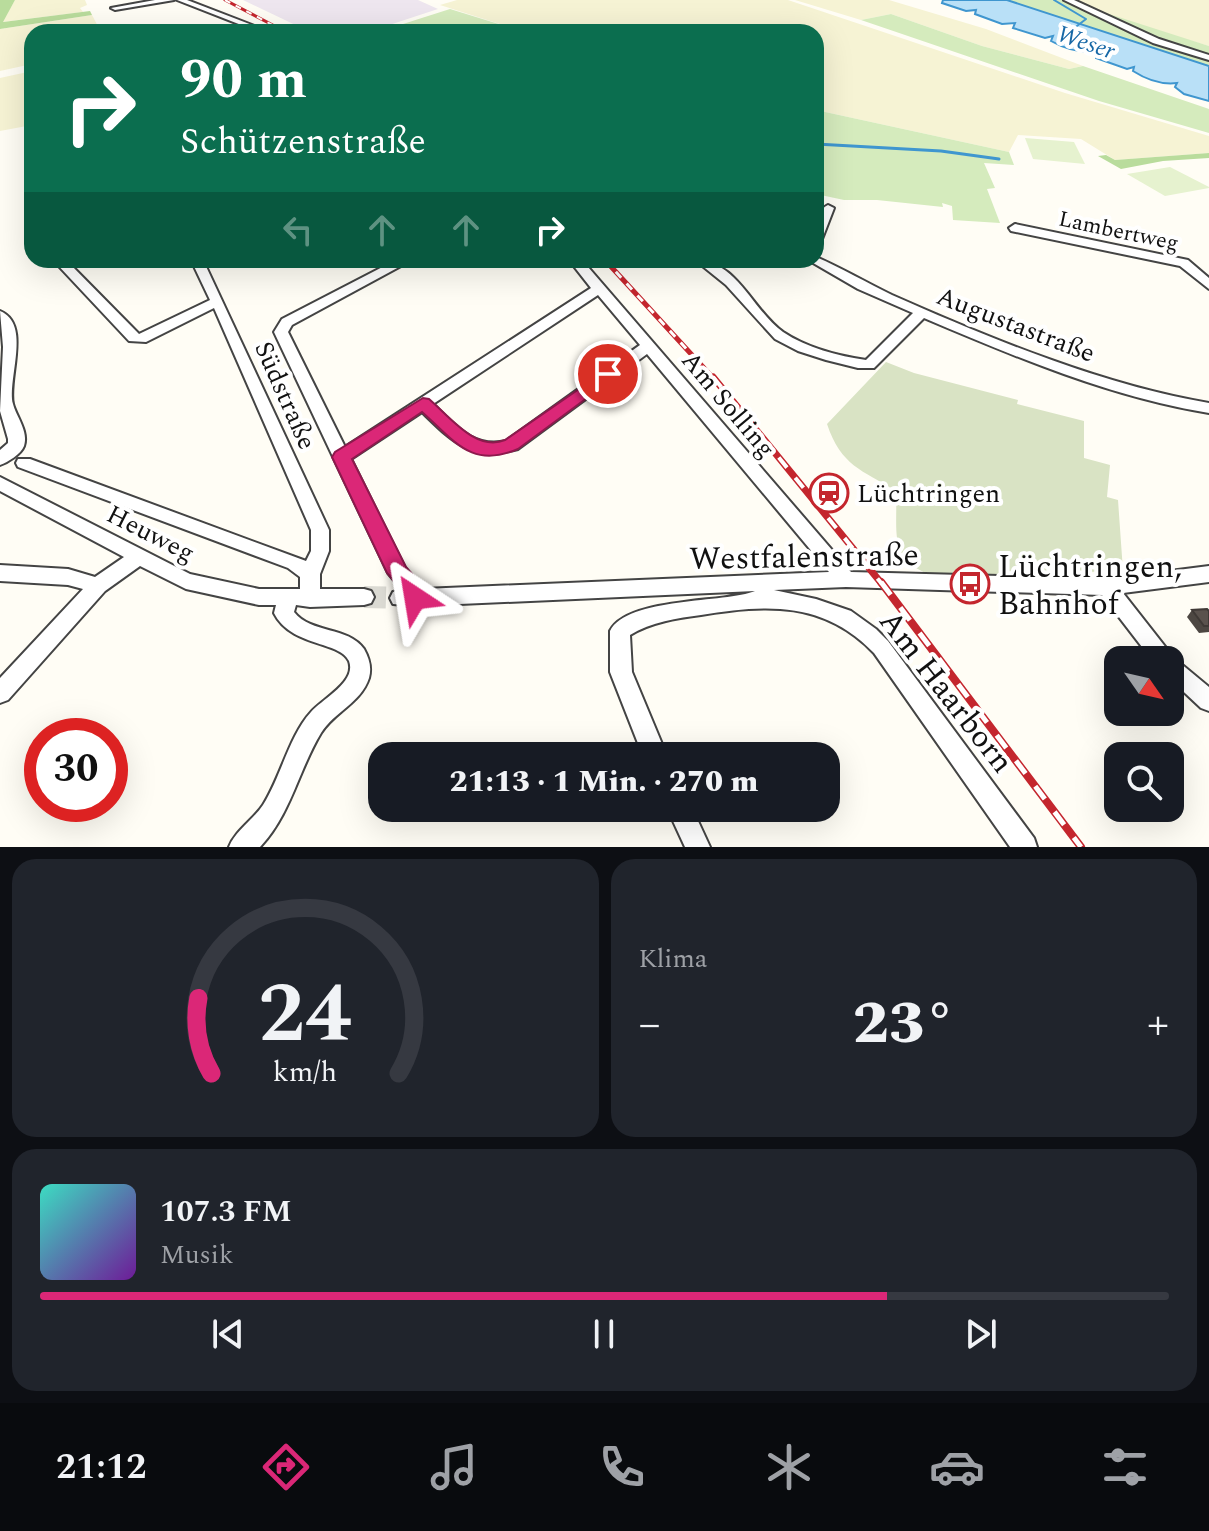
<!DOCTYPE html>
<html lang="de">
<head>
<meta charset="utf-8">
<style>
  body { margin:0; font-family:Spectral,serif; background:#20242c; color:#f1f3f6; height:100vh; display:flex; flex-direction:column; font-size:30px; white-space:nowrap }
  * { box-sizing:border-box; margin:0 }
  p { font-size:26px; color:#9ea1a6 }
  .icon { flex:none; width:44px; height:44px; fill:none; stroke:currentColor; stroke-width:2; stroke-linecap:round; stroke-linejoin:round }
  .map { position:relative; height:847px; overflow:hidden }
  .sheet { display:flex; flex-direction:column; gap:12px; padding:12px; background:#0d0f14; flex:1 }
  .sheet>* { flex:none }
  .banner { position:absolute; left:24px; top:24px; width:800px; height:244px; border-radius:24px; box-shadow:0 8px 32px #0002; background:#0b6e4f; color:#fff; overflow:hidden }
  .needle { width:52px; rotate:124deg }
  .tools { position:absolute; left:1104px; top:646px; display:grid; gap:16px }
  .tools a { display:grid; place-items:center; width:80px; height:80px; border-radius:16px; background:#171b24; box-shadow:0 8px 32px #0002; font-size:40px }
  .speed { position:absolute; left:24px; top:718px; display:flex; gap:16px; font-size:40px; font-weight:700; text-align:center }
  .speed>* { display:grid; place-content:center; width:104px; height:104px; border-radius:50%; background:#171b24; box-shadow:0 8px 32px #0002; line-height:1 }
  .speed .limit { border:12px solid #d22; background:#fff; color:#111 }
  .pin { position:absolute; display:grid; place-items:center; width:68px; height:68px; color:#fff; margin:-34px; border:4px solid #fff; border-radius:50%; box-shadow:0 2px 8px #0007 }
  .me { position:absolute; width:88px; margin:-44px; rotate:327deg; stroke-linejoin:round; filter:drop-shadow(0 0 6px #0008) }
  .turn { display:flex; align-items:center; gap:28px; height:168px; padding:0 24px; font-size:36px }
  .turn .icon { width:104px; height:104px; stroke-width:2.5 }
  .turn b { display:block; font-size:56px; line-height:68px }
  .lanes { display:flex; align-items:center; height:76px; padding:0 24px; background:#0003; justify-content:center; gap:40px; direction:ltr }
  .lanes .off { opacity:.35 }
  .big { font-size:60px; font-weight:800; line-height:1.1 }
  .sheet .card { flex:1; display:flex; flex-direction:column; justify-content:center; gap:12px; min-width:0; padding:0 28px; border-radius:24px; background:#20242c }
  .sheet .dial { align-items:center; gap:0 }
  .dial svg { height:208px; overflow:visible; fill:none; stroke:#363941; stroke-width:7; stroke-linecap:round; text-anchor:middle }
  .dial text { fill:#f1f3f6; stroke:none }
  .song { display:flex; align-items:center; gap:24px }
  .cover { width:96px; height:96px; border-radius:12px; background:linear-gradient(135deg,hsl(170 70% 55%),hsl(280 70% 35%)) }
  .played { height:8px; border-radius:4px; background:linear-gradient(90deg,#db2777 75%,#363941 75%) }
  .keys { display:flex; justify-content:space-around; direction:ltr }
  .heat { display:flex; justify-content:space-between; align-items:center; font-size:44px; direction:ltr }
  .sheet .tiles { flex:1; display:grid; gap:12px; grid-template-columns:1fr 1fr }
  .card:last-child { grid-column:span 2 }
  .trip { position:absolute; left:368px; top:742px; width:472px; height:80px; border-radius:24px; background:#171b24; box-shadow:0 8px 32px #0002; font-weight:800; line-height:80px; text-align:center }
  .tabs { display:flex; height:128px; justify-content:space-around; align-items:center; background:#090b0e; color:#9ea1a6 }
  .tabs .icon { width:56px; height:56px }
  .tabs .current { color:#db2777 }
  .tabs b { font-size:36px; color:#f1f3f6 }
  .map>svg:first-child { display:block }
  .industrial { fill:#eee6ef }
  .farmland { fill:#f6f3d4 }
  .green { fill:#d5ebbd }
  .forest { fill:#b9dc9c }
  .cemetery { fill:#d9e3c4 }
  .pitch { fill:#e6f2cf }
  .water { fill:#b9e0f7; stroke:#3f96cf; stroke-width:2 }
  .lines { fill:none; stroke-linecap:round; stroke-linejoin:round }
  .stream-far1 { stroke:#3f96cf; stroke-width:2 }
  .stream { stroke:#3f96cf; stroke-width:3 }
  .street-tunnel { stroke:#dbdad3; stroke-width:22; stroke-dasharray:22 11; stroke-linecap:butt }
  .street-casing { stroke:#444; stroke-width:4 }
  .street { fill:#fff; fill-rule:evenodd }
  .rail-far3-casing { stroke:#c4262e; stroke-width:3 }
  .rail-far2-casing { stroke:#c4262e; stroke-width:5 }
  .rail-far1-casing { stroke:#c4262e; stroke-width:7 }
  .rail-casing { stroke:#c4262e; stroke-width:8 }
  .rail-far3 { stroke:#fff; stroke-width:2; stroke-dasharray:6; stroke-linecap:butt }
  .rail-far2 { stroke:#fff; stroke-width:3; stroke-dasharray:8; stroke-linecap:butt }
  .rail-far1 { stroke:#fff; stroke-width:4; stroke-dasharray:13; stroke-linecap:butt }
  .rail { stroke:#fff; stroke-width:5; stroke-dasharray:16; stroke-linecap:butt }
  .wall { fill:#4d4742 }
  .building { fill:#5a524d; stroke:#3f3936; stroke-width:2 }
  .route { fill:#db2777; stroke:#8e194d; stroke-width:2 }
  .labels { text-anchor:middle; stroke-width:8; stroke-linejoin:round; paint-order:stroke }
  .far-street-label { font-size:22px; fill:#111; stroke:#fff }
  .far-water-label { font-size:24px; font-style:italic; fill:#1768a6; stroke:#fff }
  .street-label { font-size:26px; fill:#111; stroke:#fff }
  .poi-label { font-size:26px; fill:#111; stroke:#fff; text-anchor:start }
  .near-street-label { font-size:32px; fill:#111; stroke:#fff }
  .near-poi-label { font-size:32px; fill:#111; stroke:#fff; text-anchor:start }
</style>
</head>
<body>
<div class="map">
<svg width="1209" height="847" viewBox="0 0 1209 847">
  <rect width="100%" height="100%" fill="#fffdf5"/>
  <path class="industrial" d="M 243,0 L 418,0 L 438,9 L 368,32 L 310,32 Z"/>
  <g class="farmland">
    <path d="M 15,0 L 85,0 L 87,5 L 80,8 L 83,12 L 2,22 Z"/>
    <path d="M 457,0 L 788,0 L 1065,93 L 1209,136 L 1209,153 L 1115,160 L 1081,139 L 1018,135 L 1009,152 L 816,110 L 816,32 L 525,32 L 440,5 Z"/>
    <path d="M 795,0 L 889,0 L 986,29 L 1083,66 L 1069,69 L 982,46 L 891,14 L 861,20 Z"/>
    <path d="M 1073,0 L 1209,0 L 1209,46 L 1133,24 Z"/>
    <path d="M 92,15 L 101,32 L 32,32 L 32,64 L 0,71 L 0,29 Z"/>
    <path d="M 32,71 L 32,125 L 0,131 L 0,78 Z"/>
  </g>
  <g class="green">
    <path d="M 1007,0 L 1064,0 L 1152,41 L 1209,60 L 1209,66 Z"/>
    <path d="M 1078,4 L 1209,46 L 1209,57 L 1158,40 Z"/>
    <path d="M 450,9 L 525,32 L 378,32 Z"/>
    <path d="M 891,14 L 982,46 L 1069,69 L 1083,66 L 1209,109 L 1209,133 L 1099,101 L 861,20 Z"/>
    <path d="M 816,110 L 1009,152 L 1014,165 L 984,163 L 995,188 L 987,189 L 1000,223 L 953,220 L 952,206 L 942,203 L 943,207 L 877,200 L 844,200 L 816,194 Z"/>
  </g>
  <g class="forest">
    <path d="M 0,0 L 15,0 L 3,22 L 90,11 L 92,15 L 0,29 Z"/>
    <path d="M 1209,153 L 1209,158 L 1163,161 L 1121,169 L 1098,156 L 1106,155 L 1115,160 Z"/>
  </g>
  <path class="cemetery" d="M 886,362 L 914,373 L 1018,400 L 1017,404 L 1084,421 L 1084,458 L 1110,465 L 1107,497 L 1118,500 L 1123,571 L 933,576 C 887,559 898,534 896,491 C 862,470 841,466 827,424 Z"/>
  <g class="pitch">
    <path d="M 1025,138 L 1074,142 L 1085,164 L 1033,159 Z"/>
    <path d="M 1170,167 L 1209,187 L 1209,188 L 1165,196 L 1127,174 Z"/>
  </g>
  <path class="water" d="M 943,0 L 1007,0 L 1209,66 L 1209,101 L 1184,94 L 1175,87 L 1177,83 C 1161,85 1147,80 1133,71 L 1134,67 L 1127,69 L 1096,58 L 1096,52 C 1080,53 1065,49 1051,41 L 1053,36 L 1045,38 L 1013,28 L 1015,23 L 1002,24 L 975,14 L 976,10 L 966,11 L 942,3 Z"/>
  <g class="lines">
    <g class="stream-far1">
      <path d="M 1054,0 L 1086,19 L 1077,26"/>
      <path d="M 406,25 L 421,32"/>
    </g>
    <path class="stream" d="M 816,144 L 941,151 L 999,159"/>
    <path class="street-tunnel" d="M 364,597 L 400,598"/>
    <defs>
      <g id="street">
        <path d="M 155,0 L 174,0 L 115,10 L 111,8 Z"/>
        <path d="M 177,0 L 187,0 L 270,32 L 259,32 Z"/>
        <path d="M 1064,0 L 1074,0 L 1159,39 L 1209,55 L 1209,60 L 1153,43 Z"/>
        <path d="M 302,30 L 306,30 L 307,32 L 298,32 Z"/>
        <path d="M 828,205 L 834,208 L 822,239 L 816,243 C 816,229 815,211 828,205 Z"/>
        <path d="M 1015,224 L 1188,260 L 1209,278 L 1209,289 L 1180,266 L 1011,231 L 1009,228 Z"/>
        <path d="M 816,257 C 842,268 867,283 892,295 C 989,338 1105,386 1209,403 L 1209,413 C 1110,397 1016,357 924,318 L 874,368 L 858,368 L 826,360 L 798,351 L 775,339 L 726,285 L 695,260 C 737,260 752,310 783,332 C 807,348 838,356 866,360 L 913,313 L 858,289 L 808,260 L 816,260 Z"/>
        <path d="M 53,260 L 66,260 L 139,334 L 210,300 L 191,260 L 203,260 L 329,530 L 329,551 L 320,574 L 320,589 L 364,589 L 371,591 L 374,597 L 371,603 L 364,605 L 310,607 L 296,605 L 294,612 C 311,634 348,626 364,649 C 369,658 372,667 369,678 C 361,703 334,712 321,733 C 298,771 291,814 260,847 L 229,847 C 235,831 253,820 263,805 C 281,777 289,736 311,712 C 322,699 357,682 349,661 C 340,641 291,647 274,613 L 276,605 L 259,605 L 186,589 L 140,566 L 105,591 L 8,700 L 0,703 L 0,678 L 83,589 L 68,585 L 0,581 L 0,565 L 68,569 L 95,577 L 124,557 L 0,491 L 0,477 L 190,574 L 259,589 L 300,589 L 300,577 L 288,568 L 18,467 L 16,463 L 18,459 L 30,459 L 306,561 L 311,551 L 311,530 L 214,308 L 146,342 L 129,341 Z"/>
        <path d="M 396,260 L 412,260 L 292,325 L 288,332 L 345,447 L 591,288 L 569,260 L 582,260 L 851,572 L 1107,579 L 1209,566 L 1209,582 L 1123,593 L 1174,658 L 1209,687 L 1209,711 L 1201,708 L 1170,679 L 1170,660 L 1152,660 L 1102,595 L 846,587 L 774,590 L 816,599 L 851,611 L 876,629 L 888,641 L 1034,838 L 1037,847 L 1010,847 L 874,653 C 824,601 767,604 701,615 C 678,618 651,622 630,635 L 632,672 L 667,756 L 643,756 L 610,672 L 610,631 C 627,597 726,603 755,591 L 415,606 L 393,604 L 390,598 L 393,592 L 402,590 L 388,573 L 274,332 L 282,319 ZM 598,295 L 640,345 L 506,441 C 474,449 455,425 433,404 ZM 647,354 L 829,572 L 423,589 L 405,568 L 351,459 L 422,412 C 454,443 471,462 518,449 Z"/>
        <path d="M 0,311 C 32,324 7,379 13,404 C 16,416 29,432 24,446 C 21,454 8,462 0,465 L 0,450 L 8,443 L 8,439 L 0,411 L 3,347 Z"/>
        <path d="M 667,808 L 692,808 L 710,847 L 685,847 Z"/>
      </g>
    </defs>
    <use href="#street" class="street-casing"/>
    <use href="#street" class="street"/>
    <defs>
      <path id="rail-far3" d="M 225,0 L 286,32"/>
      <path id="rail-far2" d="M 605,260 L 714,379"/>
      <path id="rail-far1" d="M 713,377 L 882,584"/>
      <path id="rail" d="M 881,582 L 1081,847"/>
    </defs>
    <use href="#rail-far3" class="rail-far3-casing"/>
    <use href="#rail-far2" class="rail-far2-casing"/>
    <use href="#rail-far1" class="rail-far1-casing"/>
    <use href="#rail" class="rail-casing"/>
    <use href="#rail-far3" class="rail-far3"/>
    <use href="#rail-far2" class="rail-far2"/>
    <use href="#rail-far1" class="rail-far1"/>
    <use href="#rail" class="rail"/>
  </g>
  <path class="wall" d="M 1192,610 L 1209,611 L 1209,632 L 1199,633 L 1187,617 Z"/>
  <path class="building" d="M 1207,609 L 1209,611 L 1209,626 L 1204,626 L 1192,610 Z"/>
  <path class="route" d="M 608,369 L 617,374 L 614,378 L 518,449 C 471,469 455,441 422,412 L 352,459 L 406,567 L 426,590 L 423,604 L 415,607 L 407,604 L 404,593 L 387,573 L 332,457 L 335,452 L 423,398 L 429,399 C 450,417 476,452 505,440 Z"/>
  <defs>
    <symbol id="station-ring" viewBox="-11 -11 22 22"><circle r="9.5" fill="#fff" stroke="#c4262e" stroke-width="1.5"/><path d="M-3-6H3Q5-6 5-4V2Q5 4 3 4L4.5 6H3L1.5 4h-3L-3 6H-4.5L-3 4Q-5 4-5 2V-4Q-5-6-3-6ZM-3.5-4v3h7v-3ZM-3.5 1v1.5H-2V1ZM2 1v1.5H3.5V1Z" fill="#c4262e"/></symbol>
    <symbol id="bus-ring" viewBox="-11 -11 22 22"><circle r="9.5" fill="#fff" stroke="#c4262e" stroke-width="1.5"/><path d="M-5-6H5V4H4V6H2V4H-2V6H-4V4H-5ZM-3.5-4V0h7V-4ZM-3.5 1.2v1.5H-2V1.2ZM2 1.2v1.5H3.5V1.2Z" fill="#c4262e"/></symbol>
  </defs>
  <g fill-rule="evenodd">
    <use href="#station-ring" x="807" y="471" width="44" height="44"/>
    <use href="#bus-ring" x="948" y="562" width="44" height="44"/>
  </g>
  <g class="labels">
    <g class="far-street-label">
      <text transform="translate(1119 230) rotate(12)" y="8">Lambertweg</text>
    </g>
    <g class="far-water-label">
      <text transform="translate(1086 42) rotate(19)" y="8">Weser</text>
    </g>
    <g class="street-label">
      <text transform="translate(1016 324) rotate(21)" y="9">Augustastraße</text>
      <text transform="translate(286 395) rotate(66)" y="9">Südstraße</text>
      <text transform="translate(729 404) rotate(50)" y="9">Am Solling</text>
      <text transform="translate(151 533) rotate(27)" y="9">Heuweg</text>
    </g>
    <g class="poi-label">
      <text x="857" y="502">Lüchtringen</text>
    </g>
    <g class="near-street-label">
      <text transform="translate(804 556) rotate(-1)" y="11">Westfalenstraße</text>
      <text transform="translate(947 691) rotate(52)" y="11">Am Haarborn</text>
    </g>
    <g class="near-poi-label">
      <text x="998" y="577">Lüchtringen,<tspan x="998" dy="37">Bahnhof</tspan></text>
    </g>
  </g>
</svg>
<div class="tools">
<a><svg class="needle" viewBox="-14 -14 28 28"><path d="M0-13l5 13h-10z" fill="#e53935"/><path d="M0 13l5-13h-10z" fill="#9ea1a6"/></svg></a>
<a><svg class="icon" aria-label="search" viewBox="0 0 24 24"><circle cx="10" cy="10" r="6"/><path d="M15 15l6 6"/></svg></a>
</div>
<div class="speed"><div class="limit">30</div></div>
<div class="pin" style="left:608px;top:374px;background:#d93025"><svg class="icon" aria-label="arrive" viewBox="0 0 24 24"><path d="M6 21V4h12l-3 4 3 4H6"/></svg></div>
<svg class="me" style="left:415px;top:598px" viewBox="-20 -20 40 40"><path d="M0-17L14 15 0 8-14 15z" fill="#db2777" stroke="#fff" stroke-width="4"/></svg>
<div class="trip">21:13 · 1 Min. · 270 m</div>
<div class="banner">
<div class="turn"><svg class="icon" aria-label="right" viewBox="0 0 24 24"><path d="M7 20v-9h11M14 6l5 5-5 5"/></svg><div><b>90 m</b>Schützenstraße</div></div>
<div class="lanes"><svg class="icon off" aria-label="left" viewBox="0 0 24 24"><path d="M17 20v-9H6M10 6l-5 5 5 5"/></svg><svg class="icon off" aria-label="ahead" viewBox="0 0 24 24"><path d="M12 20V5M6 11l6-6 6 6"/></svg><svg class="icon off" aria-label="ahead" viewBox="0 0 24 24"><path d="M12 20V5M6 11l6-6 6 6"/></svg><svg class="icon" aria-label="right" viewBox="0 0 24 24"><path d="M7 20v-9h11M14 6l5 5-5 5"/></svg></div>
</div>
</div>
<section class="sheet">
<div class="tiles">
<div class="card dial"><svg viewBox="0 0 100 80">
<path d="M14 69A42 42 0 1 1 86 69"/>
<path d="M14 69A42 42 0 0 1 9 40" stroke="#db2777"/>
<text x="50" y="56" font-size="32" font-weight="700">24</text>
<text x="50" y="72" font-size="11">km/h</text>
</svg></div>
<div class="card"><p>Klima</p>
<div class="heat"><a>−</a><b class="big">23°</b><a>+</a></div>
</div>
<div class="card">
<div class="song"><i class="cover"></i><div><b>107.3 FM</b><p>Musik</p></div></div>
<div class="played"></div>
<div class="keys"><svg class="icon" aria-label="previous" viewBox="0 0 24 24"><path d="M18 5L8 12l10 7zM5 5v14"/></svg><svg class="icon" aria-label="pause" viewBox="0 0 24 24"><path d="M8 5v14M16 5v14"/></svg><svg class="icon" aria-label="next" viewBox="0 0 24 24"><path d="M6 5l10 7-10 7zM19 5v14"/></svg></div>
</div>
</div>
</section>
<nav class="tabs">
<b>21:12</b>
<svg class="icon current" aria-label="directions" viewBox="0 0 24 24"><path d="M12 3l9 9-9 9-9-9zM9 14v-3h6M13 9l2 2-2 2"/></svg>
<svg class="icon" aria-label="music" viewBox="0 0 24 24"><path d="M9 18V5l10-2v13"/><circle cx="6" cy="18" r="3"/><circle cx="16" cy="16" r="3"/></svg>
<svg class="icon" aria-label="phone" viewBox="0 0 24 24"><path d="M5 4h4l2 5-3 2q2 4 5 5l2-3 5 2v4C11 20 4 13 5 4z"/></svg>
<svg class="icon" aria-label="climate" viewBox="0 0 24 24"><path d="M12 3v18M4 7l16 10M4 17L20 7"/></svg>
<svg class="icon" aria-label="car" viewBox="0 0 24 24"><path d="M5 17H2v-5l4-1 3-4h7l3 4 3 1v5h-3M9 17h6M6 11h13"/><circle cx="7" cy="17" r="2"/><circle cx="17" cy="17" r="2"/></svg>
<svg class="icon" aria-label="filters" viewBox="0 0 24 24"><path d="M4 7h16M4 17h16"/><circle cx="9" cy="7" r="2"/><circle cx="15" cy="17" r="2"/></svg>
</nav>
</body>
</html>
